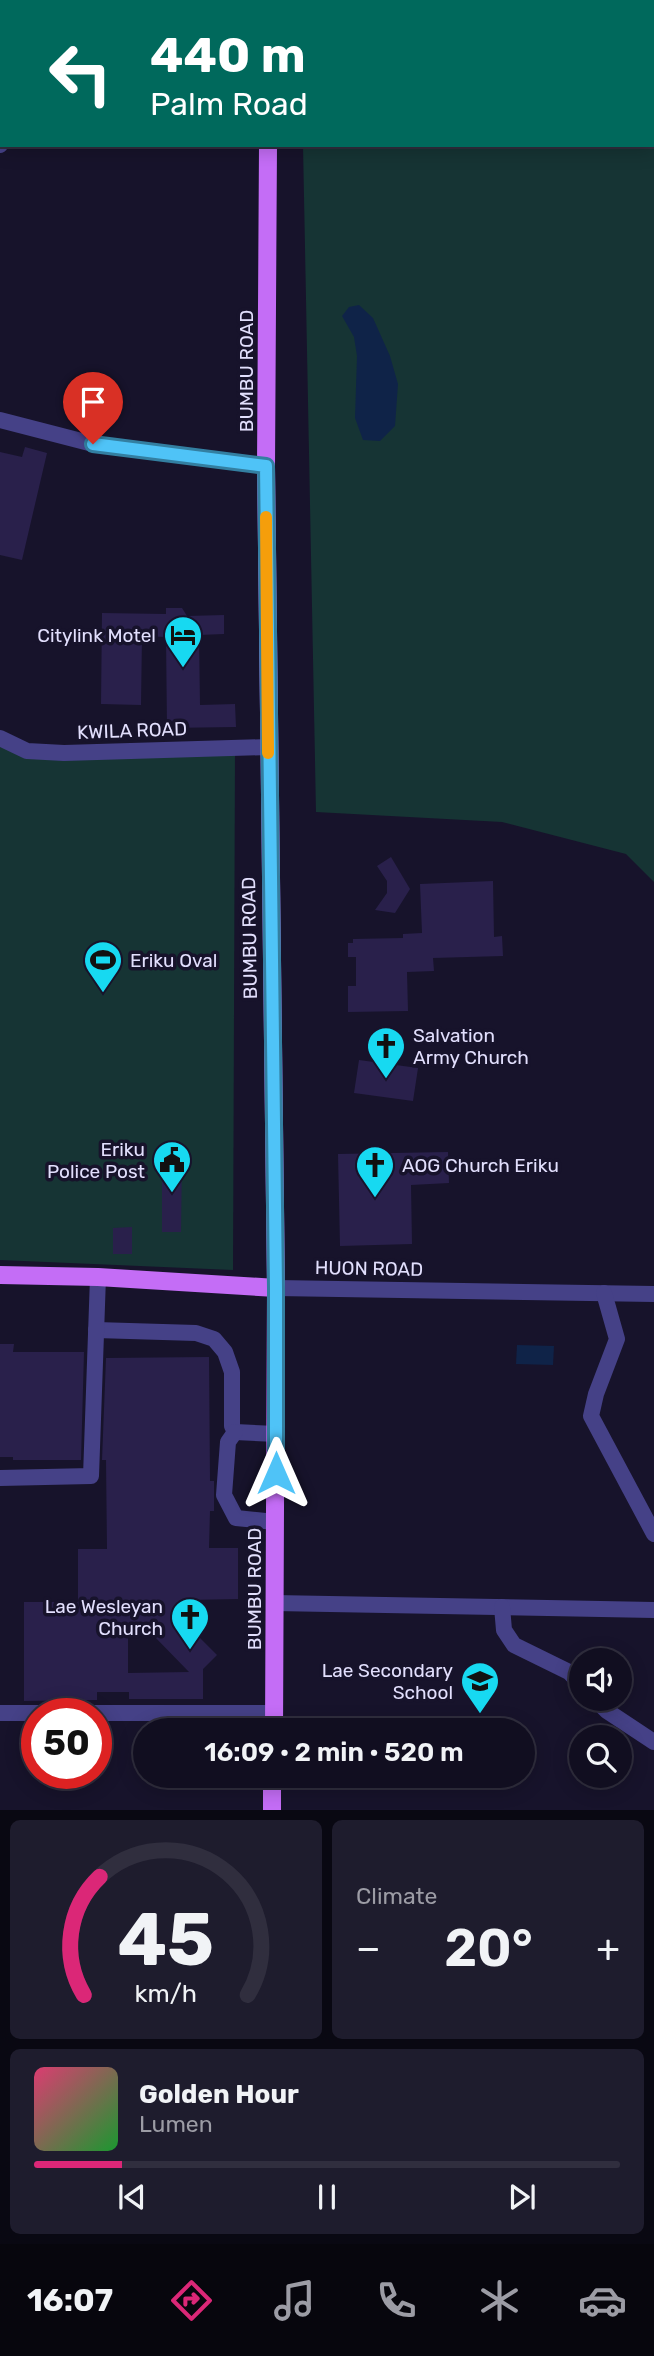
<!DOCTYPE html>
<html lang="en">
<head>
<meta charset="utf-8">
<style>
  body { margin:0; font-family:Rubik,sans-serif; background:#1e1c2d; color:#f1f3f6; height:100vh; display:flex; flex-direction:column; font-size:26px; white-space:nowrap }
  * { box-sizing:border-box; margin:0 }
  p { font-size:23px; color:#9c9ca5 }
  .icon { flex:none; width:38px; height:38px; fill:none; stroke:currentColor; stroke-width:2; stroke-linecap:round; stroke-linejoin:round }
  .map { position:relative; height:1810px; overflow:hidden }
  .panel { display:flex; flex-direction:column; gap:10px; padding:10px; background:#090812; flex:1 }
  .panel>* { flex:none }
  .guide { position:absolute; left:0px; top:0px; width:654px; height:147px; box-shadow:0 4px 18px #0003,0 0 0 2px #302e3e; background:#00695c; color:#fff; overflow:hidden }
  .controls { position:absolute; left:569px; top:1648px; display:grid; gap:14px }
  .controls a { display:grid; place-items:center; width:63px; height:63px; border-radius:50%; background:#110e20; box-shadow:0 4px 18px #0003,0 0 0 2px #302e3e; font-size:35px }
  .speed { position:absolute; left:21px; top:1698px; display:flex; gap:14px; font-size:35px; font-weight:700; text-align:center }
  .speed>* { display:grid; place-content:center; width:91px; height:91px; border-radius:50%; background:#110e20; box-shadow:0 4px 18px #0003,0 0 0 2px #302e3e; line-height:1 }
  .speed .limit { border:10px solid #d22; background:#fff; color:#111 }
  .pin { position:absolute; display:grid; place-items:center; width:60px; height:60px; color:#fff; margin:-72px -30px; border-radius:50% 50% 50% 0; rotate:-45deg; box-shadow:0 0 7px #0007 }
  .pin .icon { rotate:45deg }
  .me { position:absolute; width:77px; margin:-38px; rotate:0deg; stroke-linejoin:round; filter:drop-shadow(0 0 5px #0008) }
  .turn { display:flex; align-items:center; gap:24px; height:147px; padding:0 35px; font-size:32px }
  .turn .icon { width:91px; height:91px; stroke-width:2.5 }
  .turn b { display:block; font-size:49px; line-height:60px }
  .big { font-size:52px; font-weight:600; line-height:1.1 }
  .panel .tile { flex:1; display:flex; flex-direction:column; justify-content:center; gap:10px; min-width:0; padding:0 24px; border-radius:10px; background:#1e1c2d }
  .panel .dial { align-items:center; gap:0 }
  .dial svg { height:182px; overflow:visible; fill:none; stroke:#302e3e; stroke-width:7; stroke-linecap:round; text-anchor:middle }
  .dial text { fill:#f1f3f6; stroke:none }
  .song { display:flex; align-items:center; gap:21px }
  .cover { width:84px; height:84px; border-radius:10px; background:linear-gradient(135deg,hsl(340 70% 55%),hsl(130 70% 35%)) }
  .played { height:7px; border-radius:4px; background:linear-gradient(90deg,#db2777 15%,#302e3e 15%) }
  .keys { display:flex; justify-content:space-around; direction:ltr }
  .heat { display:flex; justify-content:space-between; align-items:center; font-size:38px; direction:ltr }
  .panel .tiles { flex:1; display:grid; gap:10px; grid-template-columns:1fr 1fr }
  .tile:last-child { grid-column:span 2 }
  .trip { position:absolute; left:133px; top:1718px; width:402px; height:70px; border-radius:35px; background:#110e20; box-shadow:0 4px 18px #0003,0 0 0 2px #302e3e; font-weight:600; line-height:70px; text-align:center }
  .tabs { display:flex; height:112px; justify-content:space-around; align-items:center; background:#07060d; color:#9c9ca5 }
  .tabs .icon { width:49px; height:49px }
  .tabs .active { color:#db2777 }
  .tabs b { font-size:32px; color:#f1f3f6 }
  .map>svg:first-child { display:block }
  .green { fill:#163434 }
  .water { fill:#0f2348 }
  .building { fill:#29204b; fill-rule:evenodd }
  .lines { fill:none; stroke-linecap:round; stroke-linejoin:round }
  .minor { stroke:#454187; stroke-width:16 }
  .major { stroke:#c46df6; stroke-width:18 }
  .route-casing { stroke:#337fa1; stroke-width:18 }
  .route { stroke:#4fc3f7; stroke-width:12 }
  .slow { stroke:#f59e0b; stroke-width:12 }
  .labels { text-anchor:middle; stroke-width:7; stroke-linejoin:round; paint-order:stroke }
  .street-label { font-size:19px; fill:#e2dffd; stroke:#17132b }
  .poi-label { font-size:19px; fill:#e2dffd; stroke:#17132b; text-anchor:end }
</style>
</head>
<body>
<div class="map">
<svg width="654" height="1810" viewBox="0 0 654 1810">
  <rect width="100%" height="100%" fill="#17132b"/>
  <g class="green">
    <path d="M 301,0 L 654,0 L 654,882 L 626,854 L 502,822 L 316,812 L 303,145 L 653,145 L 653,2 Z"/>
    <path d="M 0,745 L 235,751 L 233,1270 L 0,1260 Z"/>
  </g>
  <g class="water">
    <path d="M 359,305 L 373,318 L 390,356 L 398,384 L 395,426 L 380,441 L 363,440 L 355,418 L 357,356 L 354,337 L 342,316 L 349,307 Z"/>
    <path d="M 517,1345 L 554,1346 L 553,1365 L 516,1364 Z"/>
  </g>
  <g class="building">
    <path d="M 25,447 L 47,453 L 22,560 L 0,555 L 0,452 L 22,457 Z"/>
    <path d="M 166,608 L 182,608 L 187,616 L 224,615 L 224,634 L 199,635 L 200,705 L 235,704 L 236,727 L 167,728 L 166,637 L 142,636 L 141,705 L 101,704 L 102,613 L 166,614 Z"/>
    <path d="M 391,857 L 410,889 L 395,913 L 375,910 L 387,893 L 387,881 L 377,866 Z"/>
    <path d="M 493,881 L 494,937 L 502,936 L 503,956 L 433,958 L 434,971 L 407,972 L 408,1011 L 348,1012 L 348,986 L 356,986 L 356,957 L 348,957 L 348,943 L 353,943 L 353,939 L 403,938 L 403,934 L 422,933 L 420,884 Z"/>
    <path d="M 359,1060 L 418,1068 L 413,1101 L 354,1093 Z"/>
    <path d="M 448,1152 L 449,1183 L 411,1185 L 412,1244 L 340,1246 L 338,1154 Z"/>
    <path d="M 162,1157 L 182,1157 L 181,1232 L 162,1232 Z"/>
    <path d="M 132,1227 L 132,1254 L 113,1254 L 113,1228 Z"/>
    <path d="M 0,1344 L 14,1344 L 13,1352 L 84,1352 L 81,1460 L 13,1460 L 13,1457 L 0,1457 Z"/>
    <path d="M 209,1357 L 210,1481 L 214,1481 L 214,1511 L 210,1511 L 209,1548 L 238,1548 L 238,1599 L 187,1600 L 188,1626 L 217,1655 L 203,1669 L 203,1699 L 129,1699 L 129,1692 L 97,1692 L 97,1700 L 24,1701 L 24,1602 L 78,1602 L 78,1549 L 107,1549 L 106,1460 L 102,1460 L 106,1358 ZM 153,1635 L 189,1672 L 128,1673 L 128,1636 Z"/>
  </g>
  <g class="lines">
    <g class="minor">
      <path d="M 6,2 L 6,0"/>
      <path d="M 0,145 L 2,136"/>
      <path d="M 0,420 L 93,444 L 266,466"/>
      <path d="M 0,738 L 27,751 L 64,753 L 268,747"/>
      <path d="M 276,1288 L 654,1294"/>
      <path d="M 604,1293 L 617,1339 L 596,1394 L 591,1416 L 654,1534"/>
      <path d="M 96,1330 L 196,1333 L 214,1339 L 225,1352 L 232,1372 L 232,1426 L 235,1432 L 276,1434"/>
      <path d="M 235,1432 L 228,1442 L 224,1495 L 236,1518 L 275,1522"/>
      <path d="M 0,1478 L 91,1476 L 98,1277"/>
      <path d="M 274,1603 L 654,1610"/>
      <path d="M 502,1607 L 504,1630 L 514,1645 L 569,1672 L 581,1684"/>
      <path d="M 595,1699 L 607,1711 L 654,1742"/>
      <path d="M 0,1713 L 274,1713"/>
    </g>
    <g class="major">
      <path d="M 268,2 L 268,0"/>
      <path d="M 268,145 L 266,466 L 276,1288 L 274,1731"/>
      <path d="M 0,1275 L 98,1277 L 276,1288"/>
      <path d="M 272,1810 L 272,1776"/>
    </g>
  </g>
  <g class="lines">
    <defs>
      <path id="route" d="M 93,444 L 266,466 L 276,1288 L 276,1473"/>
    </defs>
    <use href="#route" class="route-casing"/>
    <use href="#route" class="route"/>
    <path class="slow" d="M 266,517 L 268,753"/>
  </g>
  <defs>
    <symbol id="hotel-pin" viewBox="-11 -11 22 30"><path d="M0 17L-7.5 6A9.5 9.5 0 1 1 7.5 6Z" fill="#17d9f1" stroke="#17132b"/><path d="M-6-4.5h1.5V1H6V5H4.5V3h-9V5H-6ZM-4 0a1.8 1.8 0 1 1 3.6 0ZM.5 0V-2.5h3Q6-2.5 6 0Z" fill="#111"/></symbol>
    <symbol id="stadium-pin" viewBox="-11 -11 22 30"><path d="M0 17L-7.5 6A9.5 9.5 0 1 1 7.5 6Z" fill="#17d9f1" stroke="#17132b"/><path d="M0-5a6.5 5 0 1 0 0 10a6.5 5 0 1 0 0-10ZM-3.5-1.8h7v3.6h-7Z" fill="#111"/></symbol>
    <symbol id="church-pin" viewBox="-11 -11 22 30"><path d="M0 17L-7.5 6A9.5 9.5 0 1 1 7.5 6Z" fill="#17d9f1" stroke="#17132b"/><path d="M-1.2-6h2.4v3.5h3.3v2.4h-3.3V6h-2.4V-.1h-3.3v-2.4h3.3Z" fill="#111"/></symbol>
    <symbol id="civic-pin" viewBox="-11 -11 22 30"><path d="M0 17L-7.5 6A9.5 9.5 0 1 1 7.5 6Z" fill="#17d9f1" stroke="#17132b"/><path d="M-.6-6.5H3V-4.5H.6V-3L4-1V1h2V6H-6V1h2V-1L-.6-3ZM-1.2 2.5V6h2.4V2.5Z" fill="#111"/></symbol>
    <symbol id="school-pin" viewBox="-11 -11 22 30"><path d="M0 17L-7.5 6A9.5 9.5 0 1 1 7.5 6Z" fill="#17d9f1" stroke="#17132b"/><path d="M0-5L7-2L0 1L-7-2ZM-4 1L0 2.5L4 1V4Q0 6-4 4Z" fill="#111"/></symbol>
  </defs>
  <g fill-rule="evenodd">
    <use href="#hotel-pin" x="161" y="613" width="44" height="60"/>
    <use href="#stadium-pin" x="81" y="938" width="44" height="60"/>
    <use href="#church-pin" x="364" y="1024" width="44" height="60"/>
    <use href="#civic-pin" x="150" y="1138" width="44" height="60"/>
    <use href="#church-pin" x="353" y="1143" width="44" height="60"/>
    <use href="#church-pin" x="168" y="1595" width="44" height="60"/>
    <use href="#school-pin" x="458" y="1659" width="44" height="60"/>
  </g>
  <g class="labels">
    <g class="street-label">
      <text transform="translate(246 371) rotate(-90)" y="7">BUMBU ROAD</text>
      <text transform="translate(132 730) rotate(-2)" y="7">KWILA ROAD</text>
      <text transform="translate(249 938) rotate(-91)" y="7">BUMBU ROAD</text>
      <text transform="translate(369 1268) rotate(1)" y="7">HUON ROAD</text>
      <text transform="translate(254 1589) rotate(-90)" y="7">BUMBU ROAD</text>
    </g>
    <g class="poi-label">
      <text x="156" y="642">Citylink Motel</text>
      <text x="130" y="967" text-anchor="start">Eriku Oval</text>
      <text x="413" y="1042" text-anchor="start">Salvation<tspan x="413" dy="22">Army Church</tspan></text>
      <text x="145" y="1156">Eriku<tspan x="145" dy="22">Police Post</tspan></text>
      <text x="402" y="1172" text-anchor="start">AOG Church Eriku</text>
      <text x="163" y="1613">Lae Wesleyan<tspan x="163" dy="22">Church</tspan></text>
      <text x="453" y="1677">Lae Secondary<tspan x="453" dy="22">School</tspan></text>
    </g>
  </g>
</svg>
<div class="controls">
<a><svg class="icon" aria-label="sound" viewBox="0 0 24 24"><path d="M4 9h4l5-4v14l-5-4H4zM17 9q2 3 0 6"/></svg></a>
<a><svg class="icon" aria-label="search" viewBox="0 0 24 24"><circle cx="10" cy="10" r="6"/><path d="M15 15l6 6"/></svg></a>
</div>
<div class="speed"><div class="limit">50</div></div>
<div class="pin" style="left:93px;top:444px;background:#d93025"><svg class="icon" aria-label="arrive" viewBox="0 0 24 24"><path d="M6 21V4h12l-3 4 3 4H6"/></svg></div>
<svg class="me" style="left:276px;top:1473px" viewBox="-20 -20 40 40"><path d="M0-17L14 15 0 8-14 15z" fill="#4fc3f7" stroke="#fff" stroke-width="4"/></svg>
<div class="trip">16:09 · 2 min · 520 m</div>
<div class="guide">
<div class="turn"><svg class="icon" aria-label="left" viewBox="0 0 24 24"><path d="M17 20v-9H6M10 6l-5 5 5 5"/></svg><div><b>440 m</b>Palm Road</div></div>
</div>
</div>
<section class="panel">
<div class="tiles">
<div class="tile dial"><svg viewBox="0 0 100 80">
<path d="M14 69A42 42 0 1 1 86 69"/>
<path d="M14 69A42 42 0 0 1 21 17" stroke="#db2777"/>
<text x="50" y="56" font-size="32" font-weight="700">45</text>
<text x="50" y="72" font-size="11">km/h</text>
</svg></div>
<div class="tile"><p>Climate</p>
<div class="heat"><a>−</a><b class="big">20°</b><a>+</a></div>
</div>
<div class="tile">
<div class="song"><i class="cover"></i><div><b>Golden Hour</b><p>Lumen</p></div></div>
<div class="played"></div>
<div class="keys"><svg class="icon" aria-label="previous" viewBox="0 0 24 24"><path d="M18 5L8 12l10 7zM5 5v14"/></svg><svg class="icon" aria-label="pause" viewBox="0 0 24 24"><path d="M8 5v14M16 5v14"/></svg><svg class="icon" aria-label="next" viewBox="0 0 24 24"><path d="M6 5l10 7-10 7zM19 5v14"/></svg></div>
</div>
</div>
</section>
<nav class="tabs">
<b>16:07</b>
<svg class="icon active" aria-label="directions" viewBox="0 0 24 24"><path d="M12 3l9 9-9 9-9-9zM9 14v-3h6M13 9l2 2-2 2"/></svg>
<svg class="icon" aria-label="music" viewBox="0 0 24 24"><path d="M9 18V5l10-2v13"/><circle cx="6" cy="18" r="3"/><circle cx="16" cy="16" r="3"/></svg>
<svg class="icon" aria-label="phone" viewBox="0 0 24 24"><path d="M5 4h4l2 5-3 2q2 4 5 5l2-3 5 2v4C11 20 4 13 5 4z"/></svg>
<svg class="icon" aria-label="climate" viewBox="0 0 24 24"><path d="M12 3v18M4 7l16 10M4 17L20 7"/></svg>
<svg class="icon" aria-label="car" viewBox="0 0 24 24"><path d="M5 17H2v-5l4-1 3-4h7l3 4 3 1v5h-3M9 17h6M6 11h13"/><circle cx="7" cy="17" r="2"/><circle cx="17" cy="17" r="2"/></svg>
</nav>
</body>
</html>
